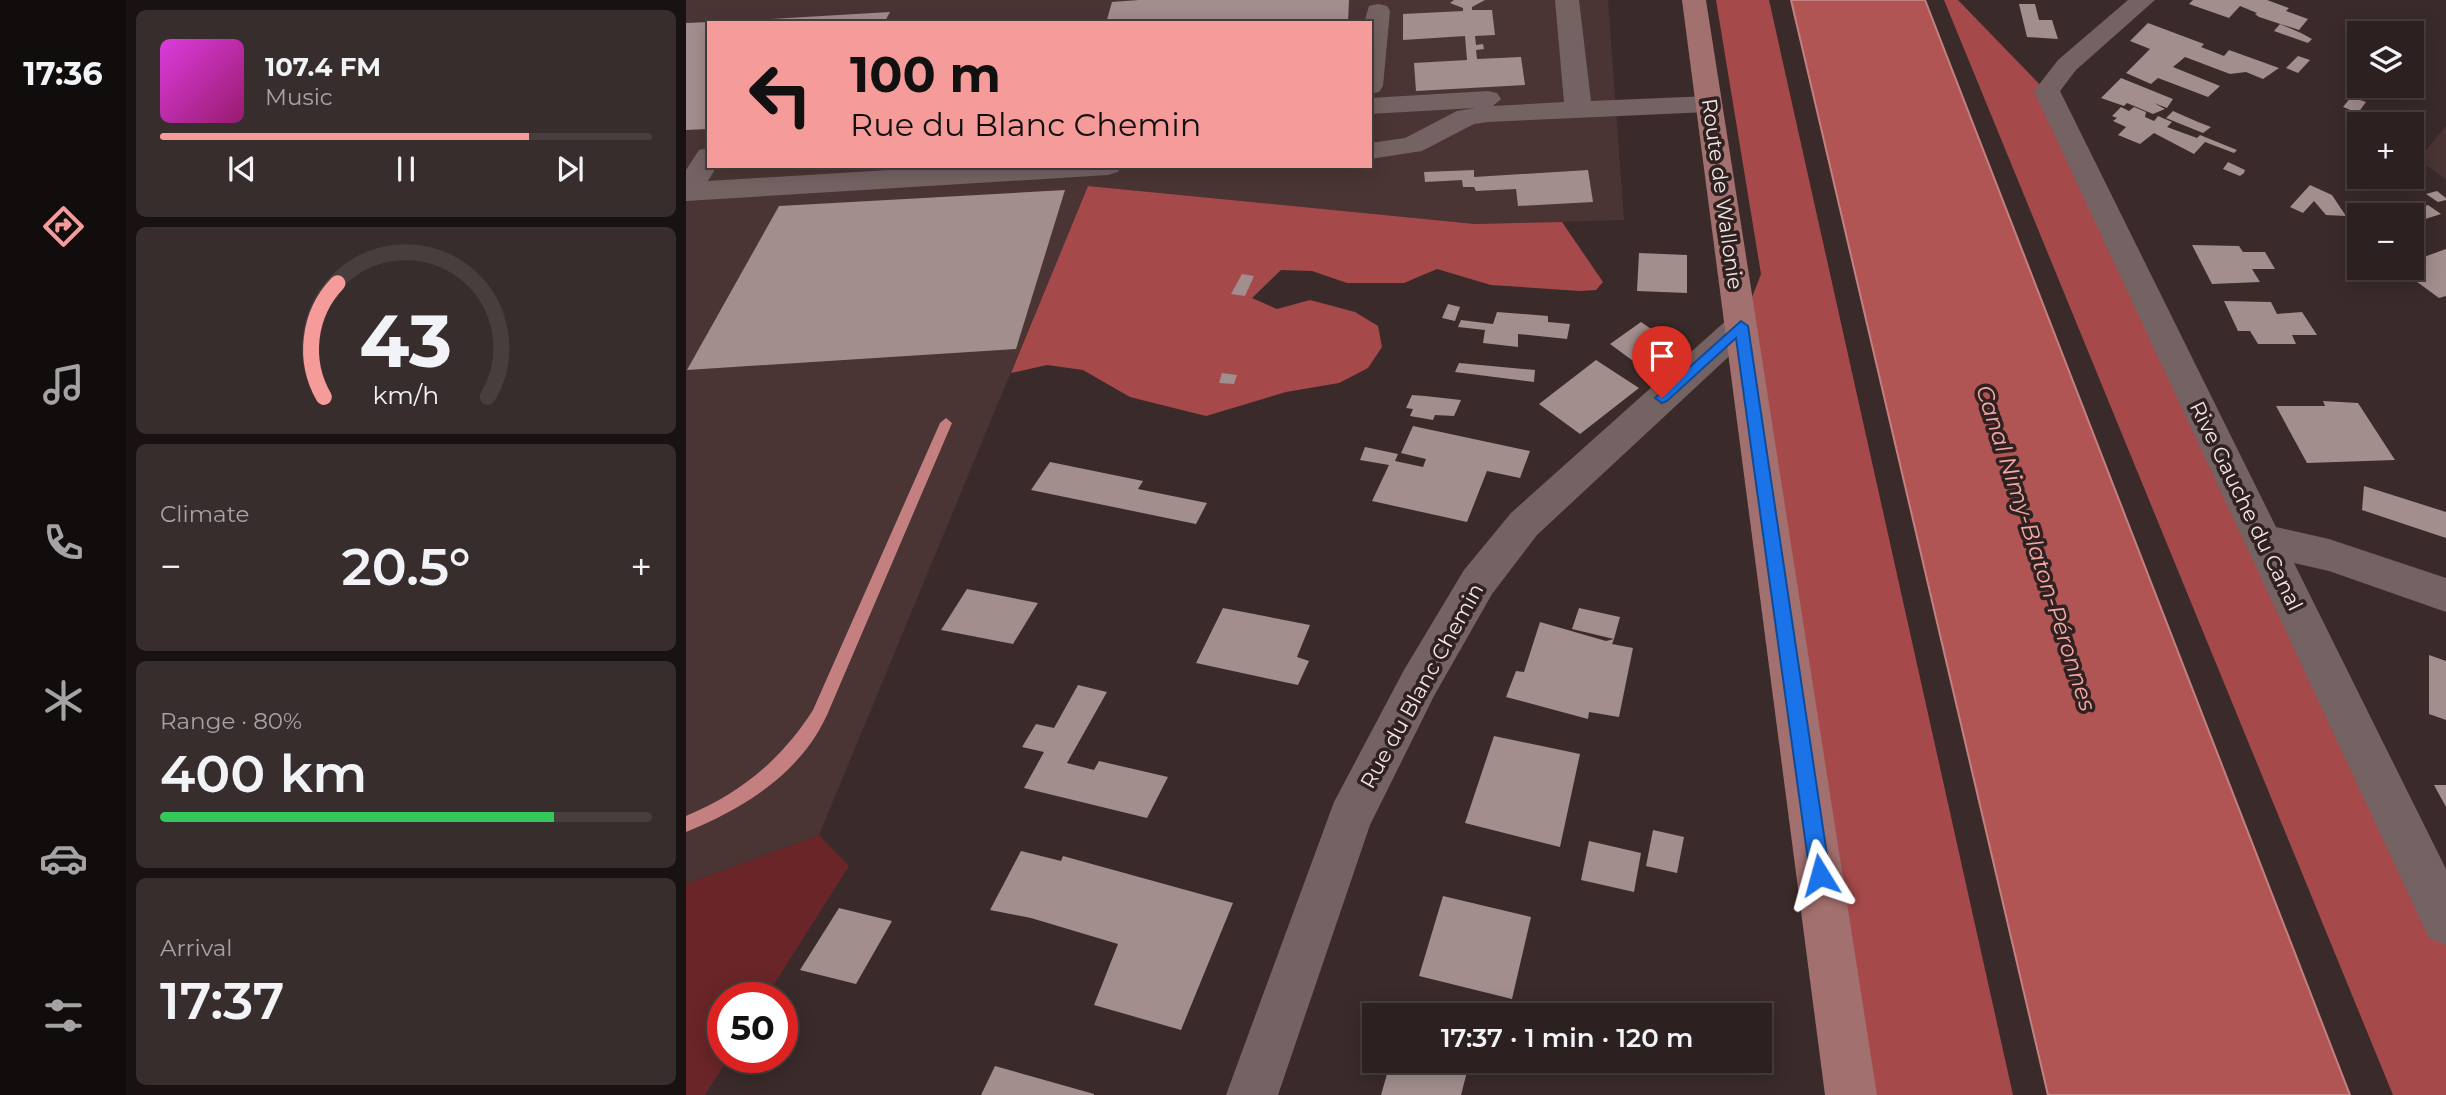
<!DOCTYPE html>
<html lang="en">
<head>
<meta charset="utf-8">
<style>
  body { margin:0; font-family:Montserrat,sans-serif; background:#382d2d; color:#f1f3f6; height:100vh; display:flex; flex-direction:column; font-size:26px; white-space:nowrap }
  * { box-sizing:border-box; margin:0 }
  p { font-size:23px; color:#a6a3a5 }
  .icon { flex:none; width:38px; height:38px; fill:none; stroke:currentColor; stroke-width:2; stroke-linecap:round; stroke-linejoin:round }
  .map { position:relative; flex:1; overflow:hidden }
  .details { display:flex; flex-direction:column; gap:10px; padding:10px; background:#181212; width:560px }
  .details>* { flex:none }
  .top-card { position:absolute; left:21px; top:21px; width:665px; height:147px; border-radius:0px; box-shadow:0 4px 18px #0003,0 0 0 2px #483e3e; background:#f59b99; color:#111; overflow:hidden }
  .fabs { position:absolute; left:1661px; top:21px; display:grid; gap:14px }
  .fabs a { display:grid; place-items:center; width:77px; height:77px; border-radius:0px; background:#2c2020; box-shadow:0 4px 18px #0003,0 0 0 2px #483e3e; font-size:35px }
  .speed { position:absolute; left:21px; top:982px; display:flex; gap:14px; font-size:35px; font-weight:700; text-align:center }
  .speed>* { display:grid; place-content:center; width:91px; height:91px; border-radius:50%; background:#2c2020; box-shadow:0 4px 18px #0003,0 0 0 2px #483e3e; line-height:1 }
  .speed .limit { border:10px solid #d22; background:#fff; color:#111 }
  .pin { position:absolute; display:grid; place-items:center; width:60px; height:60px; color:#fff; margin:-72px -30px; border-radius:50% 50% 50% 0; rotate:-45deg; box-shadow:0 0 7px #0007 }
  .pin .icon { rotate:45deg }
  .me { position:absolute; width:77px; margin:-38px; rotate:352deg; stroke-linejoin:round; filter:drop-shadow(0 0 5px #0008) }
  .turn { display:flex; align-items:center; gap:24px; height:147px; padding:0 28px; font-size:32px }
  .turn .icon { width:91px; height:91px; stroke-width:2.5 }
  .turn b { display:block; font-size:49px; line-height:60px }
  .big { font-size:52px; font-weight:600; line-height:1.1 }
  .details .tile { flex:1; display:flex; flex-direction:column; justify-content:center; gap:10px; min-width:0; padding:0 24px; border-radius:10px; background:#382d2d }
  .details .dial { align-items:center; gap:0 }
  .dial svg { height:182px; overflow:visible; fill:none; stroke:#483e3e; stroke-width:7; stroke-linecap:round; text-anchor:middle }
  .dial text { fill:#f1f3f6; stroke:none }
  .song { display:flex; align-items:center; gap:21px }
  .cover { width:84px; height:84px; border-radius:10px; background:linear-gradient(135deg,hsl(300 70% 55%),hsl(320 70% 35%)) }
  .played { height:7px; border-radius:4px; background:linear-gradient(90deg,#f59b99 75%,#483e3e 75%) }
  .keys { display:flex; justify-content:space-around; direction:ltr }
  .heat { display:flex; justify-content:space-between; align-items:center; font-size:38px; direction:ltr }
  .charge { height:10px; border-radius:5px; background:linear-gradient(90deg,#34c759 80%,#483e3e 0) }
  .trip { position:absolute; left:676px; top:1003px; width:410px; height:70px; border-radius:0px; background:#2c2020; box-shadow:0 4px 18px #0003,0 0 0 2px #483e3e; font-weight:600; line-height:70px; text-align:center }
  main { display:flex; flex:1; min-height:0 }
  .menu { display:flex; flex-direction:column; width:126px; justify-content:space-around; align-items:center; background:#120d0d; color:#a6a3a5 }
  .menu .icon { width:49px; height:49px }
  .menu .selected { color:#f59b99 }
  .menu b { font-size:32px; color:#f1f3f6 }
  .map>svg:first-child { display:block }
  .built { fill:#4a3534; fill-rule:evenodd }
  .green { fill:#6a2528 }
  .forest { fill:#a5494b }
  .water { fill:#b05454; stroke:#c48080; stroke-width:2 }
  .lines { fill:none; stroke-linecap:round; stroke-linejoin:round }
  .stream { fill:#c48080; fill-rule:evenodd }
  .building { fill:#a18e8d }
  .minor { fill:#746362; fill-rule:evenodd }
  .major { fill:#a2706e; fill-rule:evenodd }
  .route { fill:#1a73e8; stroke:#114b97; stroke-width:2 }
  .labels { text-anchor:middle; stroke-width:7; stroke-linejoin:round; paint-order:stroke }
  .street-label { font-size:21px; fill:#f1e6e5; stroke:#302121 }
  .water-label { font-size:23px; font-style:italic; fill:#f5a9a7; stroke:#302121 }
</style>
</head>
<body>
<main>
<nav class="menu">
<b>17:36</b>
<svg class="icon selected" aria-label="directions" viewBox="0 0 24 24"><path d="M12 3l9 9-9 9-9-9zM9 14v-3h6M13 9l2 2-2 2"/></svg>
<svg class="icon" aria-label="music" viewBox="0 0 24 24"><path d="M9 18V5l10-2v13"/><circle cx="6" cy="18" r="3"/><circle cx="16" cy="16" r="3"/></svg>
<svg class="icon" aria-label="phone" viewBox="0 0 24 24"><path d="M5 4h4l2 5-3 2q2 4 5 5l2-3 5 2v4C11 20 4 13 5 4z"/></svg>
<svg class="icon" aria-label="climate" viewBox="0 0 24 24"><path d="M12 3v18M4 7l16 10M4 17L20 7"/></svg>
<svg class="icon" aria-label="car" viewBox="0 0 24 24"><path d="M5 17H2v-5l4-1 3-4h7l3 4 3 1v5h-3M9 17h6M6 11h13"/><circle cx="7" cy="17" r="2"/><circle cx="17" cy="17" r="2"/></svg>
<svg class="icon" aria-label="filters" viewBox="0 0 24 24"><path d="M4 7h16M4 17h16"/><circle cx="9" cy="7" r="2"/><circle cx="15" cy="17" r="2"/></svg>
</nav>
<section class="details">
<div class="tile">
<div class="song"><i class="cover"></i><div><b>107.4 FM</b><p>Music</p></div></div>
<div class="played"></div>
<div class="keys"><svg class="icon" aria-label="previous" viewBox="0 0 24 24"><path d="M18 5L8 12l10 7zM5 5v14"/></svg><svg class="icon" aria-label="pause" viewBox="0 0 24 24"><path d="M8 5v14M16 5v14"/></svg><svg class="icon" aria-label="next" viewBox="0 0 24 24"><path d="M6 5l10 7-10 7zM19 5v14"/></svg></div>
</div>
<div class="tile dial"><svg viewBox="0 0 100 80">
<path d="M14 69A42 42 0 1 1 86 69"/>
<path d="M14 69A42 42 0 0 1 20 19" stroke="#f59b99"/>
<text x="50" y="56" font-size="32" font-weight="700">43</text>
<text x="50" y="72" font-size="11">km/h</text>
</svg></div>
<div class="tile"><p>Climate</p>
<div class="heat"><a>−</a><b class="big">20.5°</b><a>+</a></div>
</div>
<div class="tile"><p>Range · 80%</p><b class="big">400 km</b><div class="charge"></div></div>
<div class="tile"><p>Arrival</p><b class="big">17:37</b></div>
</section>
<div class="map">
<svg width="1760" height="1095" viewBox="0 0 1760 1095">
  <rect width="100%" height="100%" fill="#3a2b2a"/>
  <g class="built">
    <path d="M 0,0 L 922,0 L 938,220 L 789,224 L 402,186 L 133,835 L 0,884 ZM 23,23 L 684,23 L 684,166 L 23,166 Z"/>
    <path d="M 1760,126 L 1760,179 L 1732,160 Z"/>
  </g>
  <path class="green" d="M 133,835 L 163,866 L 80,997 L 37,998 L 37,1057 L 43,1057 L 19,1095 L 0,1095 L 0,884 Z"/>
  <g class="forest">
    <path d="M 1030,0 L 1083,0 L 1327,1095 L 1165,1095 L 1055,326 L 1075,274 Z"/>
    <path d="M 1258,0 L 1272,0 L 1361,92 L 1760,921 L 1760,1095 L 1707,1095 Z"/>
    <path d="M 402,186 L 789,224 L 876,222 L 917,282 L 910,290 L 894,291 L 805,285 L 751,269 L 718,283 L 661,283 L 626,271 L 595,270 L 566,298 L 591,309 L 624,300 L 669,312 L 692,326 L 696,347 L 682,368 L 653,383 L 600,392 L 520,416 L 444,397 L 397,370 L 361,365 L 325,373 Z"/>
  </g>
  <path class="water" d="M 1105,0 L 1239,0 L 1664,1095 L 1362,1095 Z"/>
  <g class="lines">
    <path class="stream" d="M 260,418 L 266,423 L 141,715 C 114,774 57,809 0,832 L 0,816 C 55,793 95,760 127,710 L 254,423 Z"/>
  </g>
  <g class="building">
    <path d="M 453,0 L 663,0 L 662,23 L 420,23 L 426,2 Z"/>
    <path d="M 768,0 L 799,0 L 786,7 L 786,10 L 806,10 L 809,35 L 789,36 L 790,45 L 797,44 L 798,49 L 790,50 L 791,59 L 835,57 L 839,85 L 730,91 L 728,63 L 781,60 L 779,36 L 717,40 L 717,14 L 777,11 L 777,8 L 764,3 Z"/>
    <path d="M 1507,0 L 1581,0 L 1603,8 L 1600,11 L 1622,19 L 1613,30 L 1573,17 L 1569,14 L 1571,13 L 1554,6 L 1543,18 L 1503,4 Z"/>
    <path d="M 1333,4 L 1349,4 L 1353,20 L 1366,20 L 1372,39 L 1341,37 Z"/>
    <path d="M 204,12 L 198,23 L 50,23 L 50,21 Z"/>
    <path d="M 0,23 L 23,22 L 23,129 L 0,130 Z"/>
    <path d="M 1462,23 L 1518,44 L 1515,47 L 1538,56 L 1543,50 L 1593,68 L 1577,79 L 1560,72 L 1544,74 L 1499,57 L 1487,67 L 1534,86 L 1522,97 L 1472,78 L 1465,84 L 1440,73 L 1464,49 L 1444,41 Z"/>
    <path d="M 1594,24 L 1615,33 L 1626,39 L 1622,43 L 1588,31 Z"/>
    <path d="M 1612,56 L 1624,60 L 1612,73 L 1600,68 Z"/>
    <path d="M 1435,78 L 1477,95 L 1487,99 L 1481,108 L 1468,103 L 1479,109 L 1467,114 L 1441,103 L 1438,106 L 1415,98 Z"/>
    <path d="M 1665,97 L 1680,102 L 1672,113 L 1657,107 Z"/>
    <path d="M 1435,107 L 1443,111 L 1448,107 L 1460,112 L 1459,117 L 1468,121 L 1472,116 L 1486,122 L 1481,127 L 1511,138 L 1514,135 L 1551,150 L 1548,153 L 1519,142 L 1508,154 L 1468,133 L 1454,144 L 1432,135 L 1440,127 L 1427,121 L 1431,118 L 1426,116 Z"/>
    <path d="M 1487,111 L 1512,122 L 1525,127 L 1517,133 L 1480,118 Z"/>
    <path d="M 1542,162 L 1559,170 L 1558,173 L 1554,176 L 1537,169 Z"/>
    <path d="M 788,170 L 788,177 L 902,170 L 907,202 L 832,206 L 830,189 L 790,191 L 788,187 L 777,187 L 776,180 L 739,182 L 738,172 Z"/>
    <path d="M 1624,185 L 1646,195 L 1660,216 L 1640,215 L 1628,201 L 1617,213 L 1604,207 Z"/>
    <path d="M 379,190 L 330,349 L 1,370 L 93,206 Z"/>
    <path d="M 1751,191 L 1760,198 L 1760,200 L 1752,202 L 1740,194 Z"/>
    <path d="M 1742,205 L 1755,214 L 1733,221 L 1720,212 Z"/>
    <path d="M 1506,245 L 1553,246 L 1557,252 L 1579,252 L 1589,269 L 1566,269 L 1574,282 L 1526,284 Z"/>
    <path d="M 1760,249 L 1760,296 L 1753,298 L 1712,268 L 1726,268 L 1726,255 L 1735,258 Z"/>
    <path d="M 953,253 L 1001,255 L 1001,293 L 951,291 Z"/>
    <path d="M 556,274 L 568,276 L 559,296 L 545,294 Z"/>
    <path d="M 1538,301 L 1585,302 L 1591,314 L 1616,312 L 1631,335 L 1606,335 L 1610,344 L 1572,344 L 1564,331 L 1552,331 Z"/>
    <path d="M 762,304 L 774,307 L 769,321 L 756,318 Z"/>
    <path d="M 811,312 L 862,316 L 862,322 L 884,324 L 881,339 L 832,334 L 832,347 L 797,343 L 799,330 L 772,327 L 775,320 L 807,324 Z"/>
    <path d="M 955,322 L 997,351 L 965,374 L 924,344 Z"/>
    <path d="M 910,360 L 953,388 L 894,434 L 853,404 Z"/>
    <path d="M 773,363 L 849,370 L 848,382 L 769,372 Z"/>
    <path d="M 536,373 L 551,375 L 548,384 L 533,383 Z"/>
    <path d="M 726,395 L 739,396 L 775,400 L 768,416 L 749,415 L 747,420 L 724,416 L 727,409 L 720,408 Z"/>
    <path d="M 1637,401 L 1672,403 L 1709,460 L 1621,463 L 1590,406 L 1639,406 Z"/>
    <path d="M 727,426 L 844,451 L 834,478 L 801,471 L 781,522 L 686,501 L 703,465 L 674,460 L 679,447 L 712,454 L 709,461 L 737,467 L 740,459 L 715,453 Z"/>
    <path d="M 364,462 L 457,481 L 452,489 L 521,503 L 510,524 L 345,490 Z"/>
    <path d="M 1678,486 L 1760,512 L 1760,538 L 1676,510 Z"/>
    <path d="M 281,589 L 352,603 L 327,644 L 255,630 Z"/>
    <path d="M 537,608 L 624,625 L 611,657 L 623,661 L 612,685 L 510,663 Z"/>
    <path d="M 893,608 L 934,617 L 928,639 L 886,629 Z"/>
    <path d="M 854,622 L 920,641 L 928,639 L 926,644 L 947,648 L 933,717 L 903,712 L 902,719 L 820,697 L 830,671 L 838,672 Z"/>
    <path d="M 1743,655 L 1760,661 L 1760,720 L 1743,714 Z"/>
    <path d="M 392,685 L 421,692 L 381,763 L 408,770 L 413,761 L 482,777 L 461,818 L 338,788 L 358,752 L 336,747 L 339,742 L 350,724 L 368,728 Z"/>
    <path d="M 808,736 L 894,754 L 874,847 L 779,823 Z"/>
    <path d="M 1748,785 L 1760,785 L 1760,807 Z"/>
    <path d="M 967,830 L 998,837 L 991,873 L 960,866 Z"/>
    <path d="M 903,841 L 955,853 L 948,892 L 895,880 Z"/>
    <path d="M 335,851 L 375,861 L 377,856 L 547,903 L 495,1030 L 408,1005 L 432,944 L 345,918 L 304,910 Z"/>
    <path d="M 757,896 L 845,917 L 826,999 L 733,976 Z"/>
    <path d="M 153,908 L 206,921 L 170,984 L 114,970 Z"/>
    <path d="M 705,1060 L 784,1060 L 775,1095 L 695,1095 Z"/>
    <path d="M 309,1066 L 408,1094 L 408,1095 L 295,1095 Z"/>
  </g>
  <g class="lines">
    <g class="minor">
      <path d="M 869,0 L 893,0 L 905,101 L 1023,96 L 1032,98 L 1036,104 L 1032,110 L 1023,112 L 802,122 L 788,124 L 736,151 L 684,159 L 684,143 L 719,138 L 771,111 L 789,108 L 684,114 L 684,98 L 802,91 L 811,93 L 815,99 L 807,106 L 878,102 Z"/>
      <path d="M 1442,0 L 1469,0 L 1390,70 L 1374,91 L 1590,527 L 1643,539 L 1760,578 L 1760,612 L 1643,571 L 1608,563 L 1760,869 L 1760,945 L 1743,938 L 1348,91 L 1372,60 Z"/>
      <path d="M 692,4 L 701,6 L 704,11 L 697,86 L 693,92 L 684,94 L 684,23 L 678,23 L 683,6 Z"/>
      <path d="M 23,148 L 23,166 L 31,166 L 22,181 L 269,166 L 436,166 L 432,172 L 422,175 L 0,201 L 0,170 L 13,150 Z"/>
      <path d="M 1055,315 L 1067,318 L 1071,326 L 1067,334 L 851,535 L 806,594 L 748,696 L 684,825 L 592,1095 L 540,1095 L 648,802 L 718,670 L 778,570 L 825,513 L 1043,318 Z"/>
    </g>
    <path class="major" d="M 996,0 L 1020,0 L 1191,1095 L 1139,1095 Z"/>
  </g>
  <path class="route" d="M 1055,321 L 1062,326 L 1144,875 L 1141,882 L 1134,885 L 1127,882 L 1124,875 L 1050,338 L 981,401 L 976,403 L 969,398 Z"/>
  <g class="labels">
    <g class="street-label">
      <text transform="translate(1036 194) rotate(82)" y="7">Route de Wallonie</text>
      <text transform="translate(1560 506) rotate(64)" y="7">Rive Gauche du Canal</text>
      <text transform="translate(736 686) rotate(-61)" y="7">Rue du Blanc Chemin</text>
    </g>
    <g class="water-label">
      <text transform="translate(1350 548) rotate(72)" y="8">Canal Nimy-Blaton-Péronnes</text>
    </g>
  </g>
</svg>
<div class="fabs">
<a><svg class="icon" aria-label="layers" viewBox="0 0 24 24"><path d="M12 4l9 5-9 5-9-5zM3 14l9 5 9-5"/></svg></a>
<a>+</a>
<a>−</a>
</div>
<div class="speed"><div class="limit">50</div></div>
<div class="pin" style="left:976px;top:398px;background:#d93025"><svg class="icon" aria-label="arrive" viewBox="0 0 24 24"><path d="M6 21V4h12l-3 4 3 4H6"/></svg></div>
<svg class="me" style="left:1134px;top:875px" viewBox="-20 -20 40 40"><path d="M0-17L14 15 0 8-14 15z" fill="#1a73e8" stroke="#fff" stroke-width="4"/></svg>
<div class="trip">17:37 · 1 min · 120 m</div>
<div class="top-card">
<div class="turn"><svg class="icon" aria-label="left" viewBox="0 0 24 24"><path d="M17 20v-9H6M10 6l-5 5 5 5"/></svg><div><b>100 m</b>Rue du Blanc Chemin</div></div>
</div>
</div>
</main>
</body>
</html>
